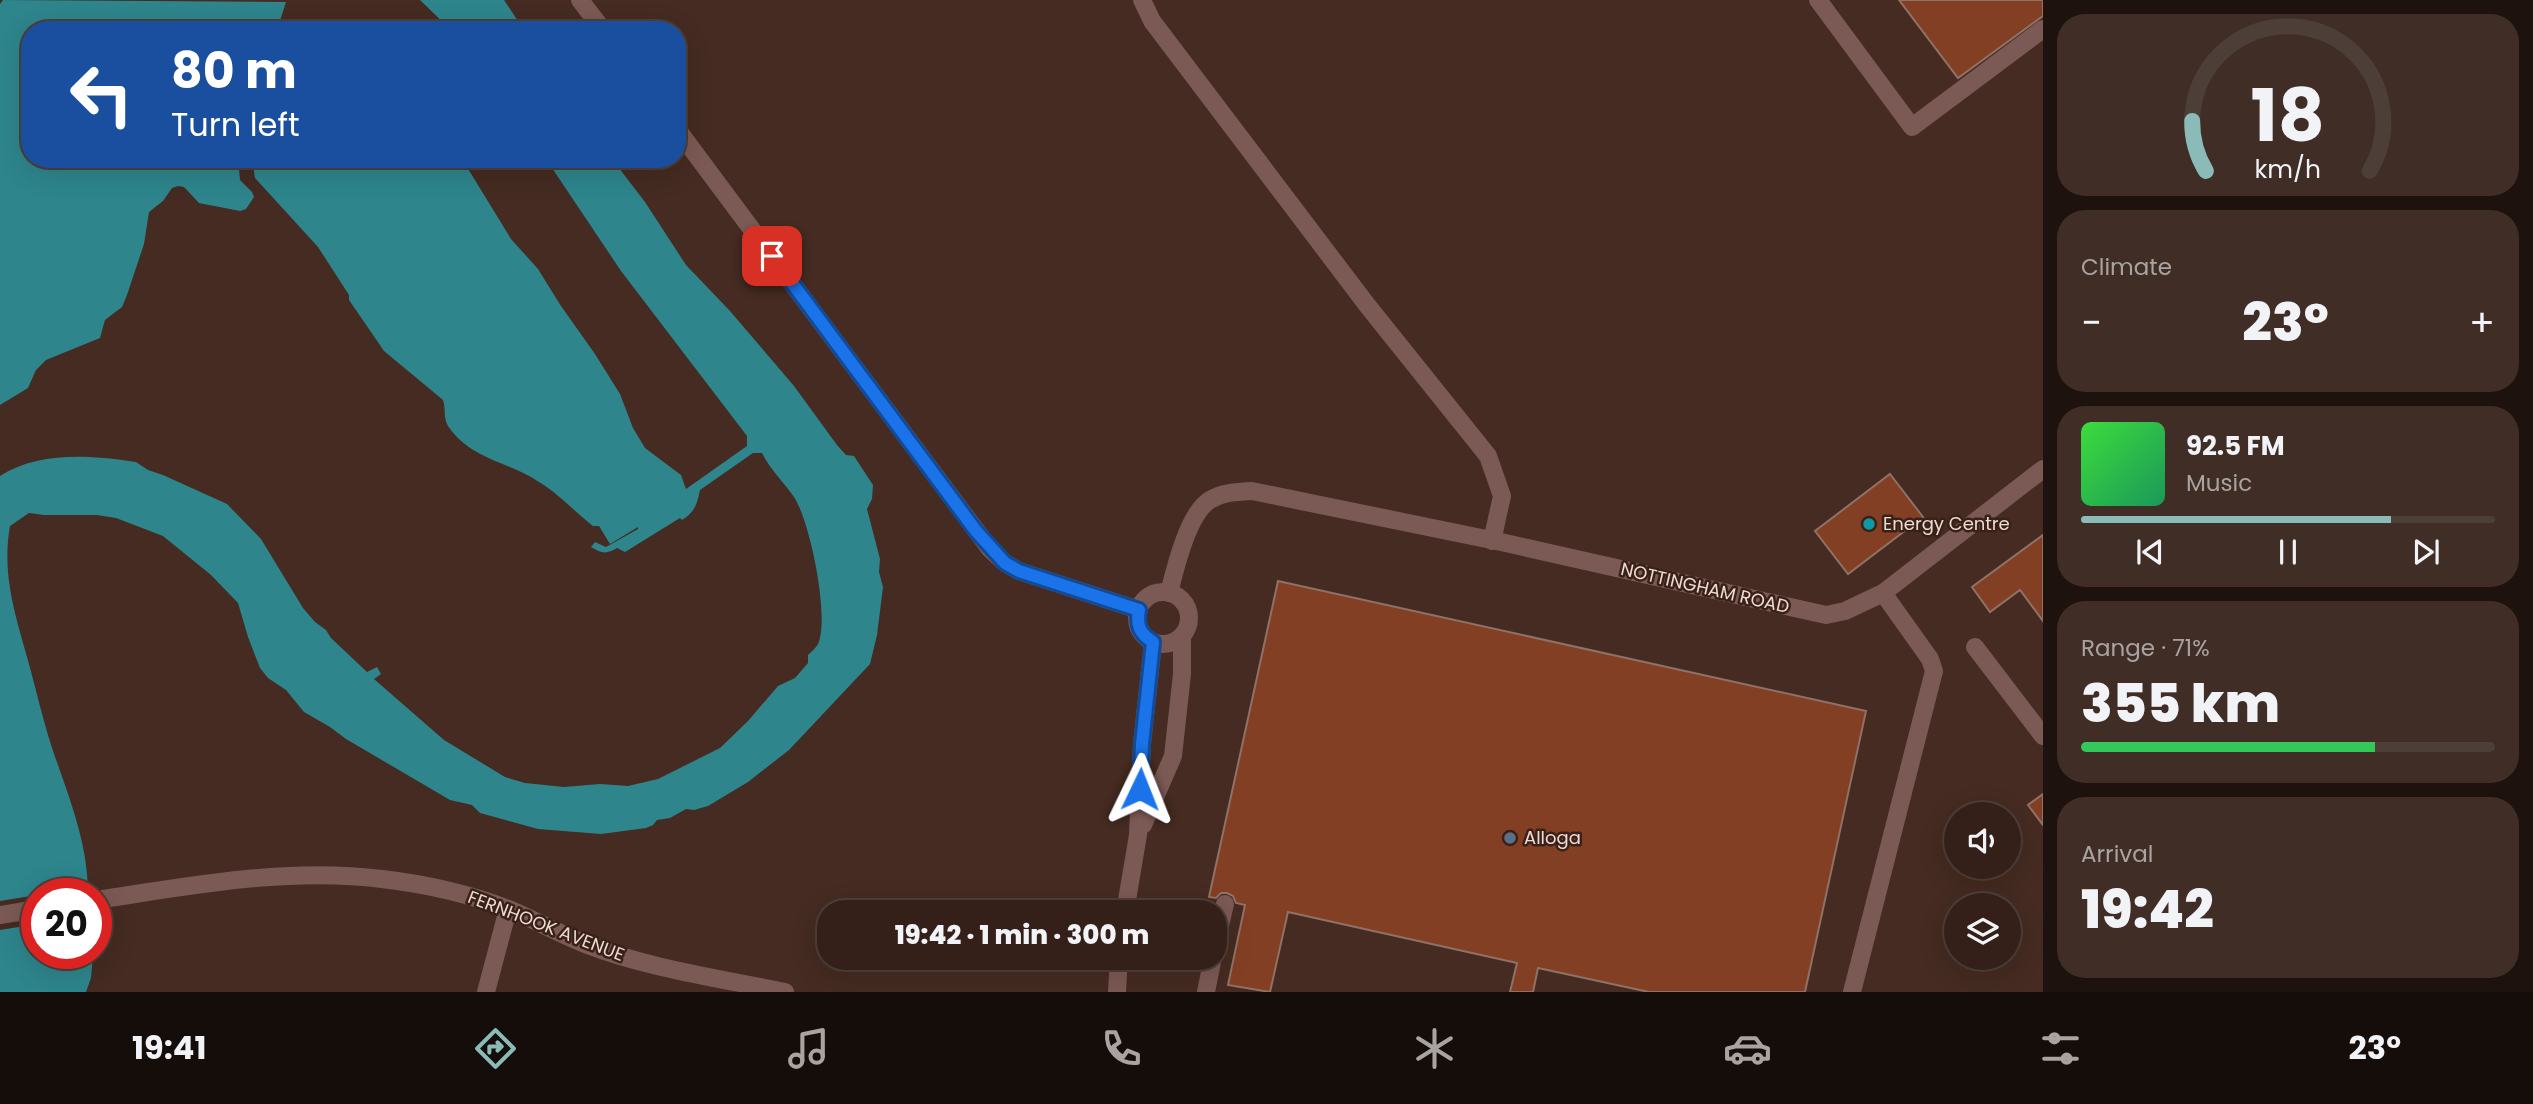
<!DOCTYPE html>
<html lang="en">
<head>
<meta charset="utf-8">
<style>
  body { margin:0; font-family:Poppins,sans-serif; background:#3f2d26; color:#f1f3f6; height:100vh; display:flex; flex-direction:column; font-size:26px; white-space:nowrap }
  * { box-sizing:border-box; margin:0 }
  p { font-size:23px; color:#a9a3a2 }
  .icon { flex:none; width:38px; height:38px; fill:none; stroke:currentColor; stroke-width:2; stroke-linecap:round; stroke-linejoin:round }
  .map { position:relative; flex:1; overflow:hidden }
  .panel { display:flex; flex-direction:column; gap:14px; padding:14px; background:#1d120e; width:490px }
  .panel>* { flex:none }
  .hud { position:absolute; left:21px; top:21px; width:665px; height:147px; border-radius:28px; box-shadow:0 7px 28px #0002,0 0 0 2px #4e3e38; background:#1a4fa0; color:#fff; overflow:hidden }
  .fabs { position:absolute; left:1944px; top:802px; display:grid; gap:14px }
  .fabs a { display:grid; place-items:center; width:77px; height:77px; border-radius:50%; background:#342019; box-shadow:0 7px 28px #0002,0 0 0 2px #4e3e38; font-size:35px }
  .speed { position:absolute; left:21px; top:878px; display:flex; gap:14px; font-size:35px; font-weight:700; text-align:center }
  .speed>* { display:grid; place-content:center; width:91px; height:91px; border-radius:50%; background:#342019; box-shadow:0 7px 28px #0002,0 0 0 2px #4e3e38; line-height:1 }
  .speed .limit { border:10px solid #d22; background:#fff; color:#111 }
  .pin { position:absolute; display:grid; place-items:center; width:60px; height:60px; color:#fff; margin:-30px; border-radius:14px; box-shadow:0 4px 10px #0006 }
  .me { position:absolute; width:77px; margin:-38px; rotate:2deg; stroke-linejoin:round; filter:drop-shadow(0 0 5px #0008) }
  .turn { display:flex; align-items:center; gap:24px; height:147px; padding:0 35px; font-size:32px }
  .turn .icon { width:91px; height:91px; stroke-width:2.5 }
  .turn b { display:block; font-size:49px; line-height:60px }
  .big { font-size:52px; font-weight:800; line-height:1.1 }
  .panel .tile { flex:1; display:flex; flex-direction:column; justify-content:center; gap:10px; min-width:0; padding:0 24px; border-radius:28px; background:#3f2d26 }
  .panel .dial { align-items:center; gap:0 }
  .dial svg { height:182px; overflow:visible; fill:none; stroke:#4e3e38; stroke-width:7; stroke-linecap:round; text-anchor:middle }
  .dial text { fill:#f1f3f6; stroke:none }
  .song { display:flex; align-items:center; gap:21px }
  .cover { width:84px; height:84px; border-radius:10px; background:linear-gradient(135deg,hsl(120 70% 55%),hsl(150 70% 35%)) }
  .played { height:7px; border-radius:4px; background:linear-gradient(90deg,#8bbbb9 75%,#4e3e38 75%) }
  .keys { display:flex; justify-content:space-around; direction:ltr }
  .heat { display:flex; justify-content:space-between; align-items:center; font-size:38px; direction:ltr }
  .charge { height:10px; border-radius:5px; background:linear-gradient(90deg,#34c759 71%,#4e3e38 0) }
  .trip { position:absolute; left:817px; top:900px; width:410px; height:70px; border-radius:28px; background:#342019; box-shadow:0 7px 28px #0002,0 0 0 2px #4e3e38; font-weight:800; line-height:70px; text-align:center }
  .tabs { display:flex; height:112px; justify-content:space-around; align-items:center; background:#150d0a; color:#a9a3a2 }
  .tabs .icon { width:49px; height:49px }
  .tabs .on { color:#8bbbb9 }
  .tabs b { font-size:32px; color:#f1f3f6 }
  main { display:flex; flex:1; min-height:0 }
  .map>svg:first-child { display:block }
  .water { fill:#2e858c }
  .pier { fill:#452b21 }
  .building { fill:#833f24; stroke:#8f7165; stroke-width:2 }
  .lines { fill:none; stroke-linecap:round; stroke-linejoin:round }
  .minor { stroke:#7b5954; stroke-width:18 }
  .route-casing { stroke:#114b97; stroke-width:18 }
  .route { stroke:#1a73e8; stroke-width:12 }
  .culture-dot { fill:#0f9aa8; stroke:#3a2117; stroke-width:2.5 }
  .service-dot { fill:#5c6f8a; stroke:#3a2117; stroke-width:2.5 }
  .labels { text-anchor:middle; stroke-width:5; stroke-linejoin:round; paint-order:stroke }
  .poi-label { font-size:18px; fill:#ecdad4; stroke:#3a2117; text-anchor:start }
  .street-label { font-size:18px; fill:#ecdad4; stroke:#3a2117 }
</style>
</head>
<body>
<main>
<div class="map">
<svg width="2043" height="992" viewBox="0 0 2043 992">
  <rect width="100%" height="100%" fill="#452b21"/>
  <g class="water">
    <path d="M 3,0 L 286,2 L 277,30 L 30,30 L 30,159 L 238,159 L 240,180 L 252,192 L 254,197 L 246,209 L 240,211 L 199,203 L 184,187 L 178,186 L 172,188 L 163,201 L 149,212 L 144,244 L 127,295 L 122,307 L 105,320 L 100,338 L 46,360 L 36,370 L 28,388 L 0,405 L 0,4 Z"/>
    <path d="M 420,0 L 504,0 L 524,30 L 451,30 Z"/>
    <path d="M 252,159 L 462,159 L 511,239 L 538,269 L 561,306 L 595,354 L 620,394 L 633,428 L 645,448 L 681,475 L 686,489 L 747,446 L 747,436 L 621,271 L 546,159 L 612,159 L 645,202 L 686,265 L 730,311 L 794,386 L 837,445 L 846,455 L 854,456 L 873,485 L 872,499 L 867,509 L 880,559 L 879,572 L 883,587 L 877,635 L 870,664 L 789,750 L 748,782 L 708,806 L 694,810 L 686,809 L 670,818 L 657,820 L 653,825 L 646,828 L 601,834 L 538,829 L 480,813 L 472,805 L 450,800 L 346,739 L 330,727 L 304,712 L 286,690 L 268,678 L 260,668 L 248,637 L 238,603 L 211,575 L 163,536 L 116,518 L 97,515 L 44,515 L 29,513 L 10,526 C 0,583 21,629 34,683 C 41,710 48,738 58,765 C 73,808 88,848 88,894 L 37,894 L 37,954 L 93,954 L 91,978 L 86,992 L 0,992 L 0,476 C 38,451 92,455 136,462 L 148,470 L 163,475 L 227,504 L 261,539 L 303,608 L 315,622 L 326,630 L 331,638 L 367,672 L 377,667 L 381,674 L 374,679 L 444,740 L 505,777 L 525,783 L 564,787 L 600,784 L 628,786 L 658,779 L 720,748 L 748,721 L 778,686 L 795,678 L 808,663 L 808,655 C 812,651 816,648 818,644 C 830,618 810,521 794,497 C 783,481 771,471 762,453 L 753,453 L 700,490 C 697,504 695,512 682,520 L 680,518 L 625,552 L 617,548 C 607,554 602,554 591,547 L 595,542 L 606,547 L 638,529 L 638,527 L 610,544 L 599,526 L 593,526 C 575,512 559,494 539,482 C 508,461 471,460 448,426 C 443,417 446,409 443,400 L 384,351 L 349,300 L 349,295 L 318,247 L 255,178 Z"/>
  </g>
  <path class="pier" d="M 37,895 L 37,924 L 0,930 L 0,901 Z"/>
  <g class="building">
    <path d="M 1899,0 L 2043,0 L 2043,16 L 1958,78 Z"/>
    <path d="M 1890,474 L 1923,517 L 1848,574 L 1815,531 Z"/>
    <path d="M 2043,535 L 2043,621 L 2020,590 L 1990,612 L 1972,587 Z"/>
    <path d="M 1278,581 L 1866,711 L 1805,992 L 1649,992 L 1538,968 L 1533,992 L 1510,992 L 1517,963 L 1288,912 L 1270,992 L 1228,985 L 1245,905 L 1236,903 L 1233,896 L 1227,893 L 1221,893 L 1216,898 L 1209,897 Z"/>
    <path d="M 2043,794 L 2043,825 L 2028,805 Z"/>
  </g>
  <g class="lines">
    <g class="minor">
      <path d="M 580,0 L 603,30"/>
      <path d="M 1142,0 L 1152,21 L 1367,305 L 1488,456 L 1502,496 L 1492,541"/>
      <path d="M 1818,0 L 1912,127 L 2043,29"/>
      <path d="M 677,129 L 990,549 L 1005,563 L 1019,571 L 1139,610"/>
      <circle cx="1163" cy="618" r="26"/>
      <path d="M 1169,593 C 1175,569 1188,513 1210,500 C 1223,492 1237,492 1252,491 L 1501,542 L 1826,615 L 1845,611 L 1883,593 L 1930,659 L 1934,671 L 1852,992"/>
      <path d="M 1883,593 L 2043,469"/>
      <path d="M 1975,647 L 2043,736"/>
      <path d="M 1143,825 L 1173,756 L 1182,674 L 1182,637"/>
      <path d="M 96,900 C 191,886 286,867 382,879 C 425,884 470,894 511,910 C 537,921 562,935 588,945 C 647,968 723,979 785,992"/>
      <path d="M 1125,912 L 1138,835 L 1142,744 L 1153,642"/>
      <path d="M 0,915 L 37,909"/>
      <path d="M 1214,951 L 1225,904"/>
      <path d="M 486,992 L 508,909"/>
      <path d="M 1117,992 L 1119,957"/>
      <path d="M 1206,992 L 1213,957"/>
    </g>
  </g>
  <g class="lines">
    <defs>
      <path id="route" d="M 772,256 L 976,531 L 1005,563 L 1019,571 L 1139,610 C 1136,625 1140,634 1153,642 L 1142,744 L 1140,789"/>
    </defs>
    <use href="#route" class="route-casing"/>
    <use href="#route" class="route"/>
  </g>
  <circle class="culture-dot" cx="1869" cy="524" r="7"/>
  <circle class="service-dot" cx="1510" cy="838" r="7"/>
  <g class="labels">
    <g class="poi-label">
      <text x="1883" y="530">Energy Centre</text>
      <text x="1524" y="844">Alloga</text>
    </g>
    <g class="street-label">
      <text transform="translate(1705 588) rotate(13)" y="6">NOTTINGHAM ROAD</text>
      <text transform="translate(546 926) rotate(21)" y="6">FERNHOOK AVENUE</text>
    </g>
  </g>
</svg>
<div class="fabs">
<a><svg class="icon" aria-label="sound" viewBox="0 0 24 24"><path d="M4 9h4l5-4v14l-5-4H4zM17 9q2 3 0 6"/></svg></a>
<a><svg class="icon" aria-label="layers" viewBox="0 0 24 24"><path d="M12 4l9 5-9 5-9-5zM3 14l9 5 9-5"/></svg></a>
</div>
<div class="speed"><div class="limit">20</div></div>
<div class="pin" style="left:772px;top:256px;background:#d93025"><svg class="icon" aria-label="arrive" viewBox="0 0 24 24"><path d="M6 21V4h12l-3 4 3 4H6"/></svg></div>
<svg class="me" style="left:1140px;top:789px" viewBox="-20 -20 40 40"><path d="M0-17L14 15 0 8-14 15z" fill="#1a73e8" stroke="#fff" stroke-width="4"/></svg>
<div class="trip">19:42 · 1 min · 300 m</div>
<div class="hud">
<div class="turn"><svg class="icon" aria-label="left" viewBox="0 0 24 24"><path d="M17 20v-9H6M10 6l-5 5 5 5"/></svg><div><b>80 m</b>Turn left</div></div>
</div>
</div>
<section class="panel">
<div class="tile dial"><svg viewBox="0 0 100 80">
<path d="M14 69A42 42 0 1 1 86 69"/>
<path d="M14 69A42 42 0 0 1 8 47" stroke="#8bbbb9"/>
<text x="50" y="56" font-size="32" font-weight="700">18</text>
<text x="50" y="72" font-size="11">km/h</text>
</svg></div>
<div class="tile"><p>Climate</p>
<div class="heat"><a>−</a><b class="big">23°</b><a>+</a></div>
</div>
<div class="tile">
<div class="song"><i class="cover"></i><div><b>92.5 FM</b><p>Music</p></div></div>
<div class="played"></div>
<div class="keys"><svg class="icon" aria-label="previous" viewBox="0 0 24 24"><path d="M18 5L8 12l10 7zM5 5v14"/></svg><svg class="icon" aria-label="pause" viewBox="0 0 24 24"><path d="M8 5v14M16 5v14"/></svg><svg class="icon" aria-label="next" viewBox="0 0 24 24"><path d="M6 5l10 7-10 7zM19 5v14"/></svg></div>
</div>
<div class="tile"><p>Range · 71%</p><b class="big">355 km</b><div class="charge"></div></div>
<div class="tile"><p>Arrival</p><b class="big">19:42</b></div>
</section>
</main>
<nav class="tabs">
<b>19:41</b>
<svg class="icon on" aria-label="directions" viewBox="0 0 24 24"><path d="M12 3l9 9-9 9-9-9zM9 14v-3h6M13 9l2 2-2 2"/></svg>
<svg class="icon" aria-label="music" viewBox="0 0 24 24"><path d="M9 18V5l10-2v13"/><circle cx="6" cy="18" r="3"/><circle cx="16" cy="16" r="3"/></svg>
<svg class="icon" aria-label="phone" viewBox="0 0 24 24"><path d="M5 4h4l2 5-3 2q2 4 5 5l2-3 5 2v4C11 20 4 13 5 4z"/></svg>
<svg class="icon" aria-label="climate" viewBox="0 0 24 24"><path d="M12 3v18M4 7l16 10M4 17L20 7"/></svg>
<svg class="icon" aria-label="car" viewBox="0 0 24 24"><path d="M5 17H2v-5l4-1 3-4h7l3 4 3 1v5h-3M9 17h6M6 11h13"/><circle cx="7" cy="17" r="2"/><circle cx="17" cy="17" r="2"/></svg>
<svg class="icon" aria-label="filters" viewBox="0 0 24 24"><path d="M4 7h16M4 17h16"/><circle cx="9" cy="7" r="2"/><circle cx="15" cy="17" r="2"/></svg>
<b>23°</b>
</nav>
</body>
</html>
